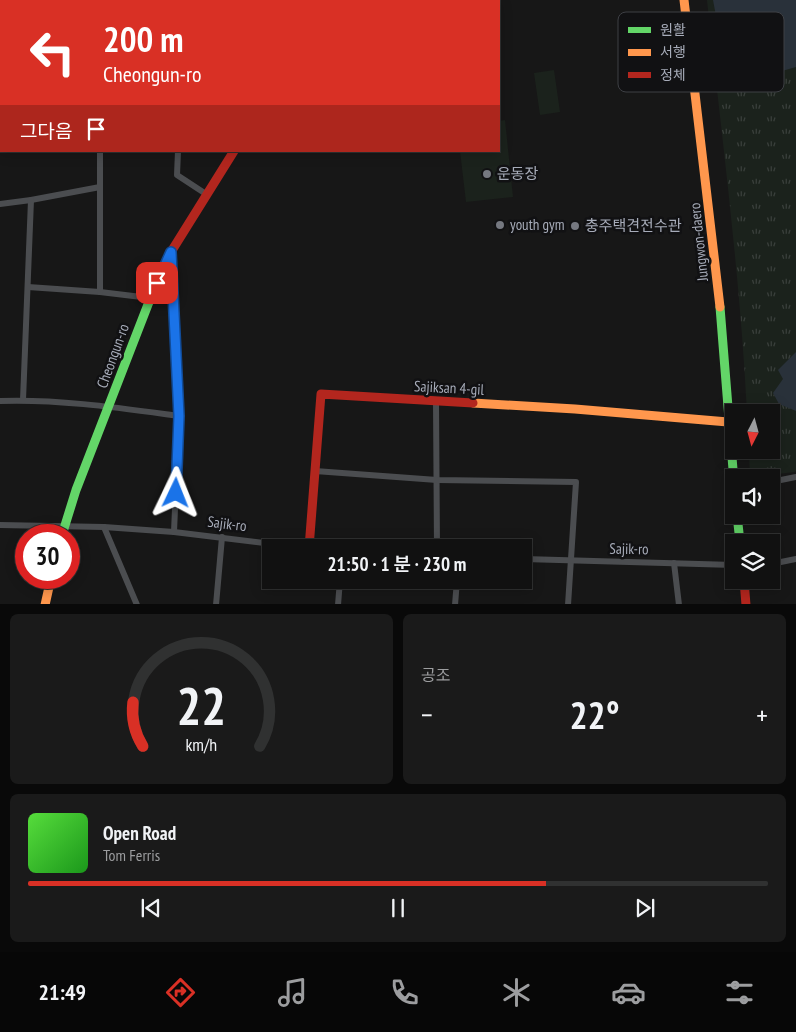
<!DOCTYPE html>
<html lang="ko">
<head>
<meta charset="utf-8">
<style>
  body { margin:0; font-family:"PT Sans Narrow","Noto Sans KR",sans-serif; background:#1a1a1a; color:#f1f3f6; height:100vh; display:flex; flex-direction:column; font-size:19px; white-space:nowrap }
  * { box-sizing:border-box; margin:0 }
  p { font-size:16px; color:#9c9d9f }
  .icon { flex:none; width:28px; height:28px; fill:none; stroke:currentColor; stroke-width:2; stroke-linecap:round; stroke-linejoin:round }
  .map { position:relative; height:604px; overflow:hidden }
  .side { display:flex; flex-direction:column; gap:10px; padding:10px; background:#090909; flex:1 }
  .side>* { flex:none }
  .banner { position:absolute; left:0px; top:0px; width:500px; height:152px; box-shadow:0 2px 12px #0003,0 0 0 1px #303131; background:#d93025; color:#fff; overflow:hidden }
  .needle { width:32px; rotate:186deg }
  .tools { position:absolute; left:725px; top:404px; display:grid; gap:10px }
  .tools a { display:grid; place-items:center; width:55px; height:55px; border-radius:0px; background:#111; box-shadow:0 2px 12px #0003,0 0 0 1px #303131; font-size:25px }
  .speed { position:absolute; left:15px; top:524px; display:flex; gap:10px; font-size:25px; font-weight:700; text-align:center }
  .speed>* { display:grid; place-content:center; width:65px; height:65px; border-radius:50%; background:#111; box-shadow:0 2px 12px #0003,0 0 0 1px #303131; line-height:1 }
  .speed .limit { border:8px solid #d22; background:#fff; color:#111 }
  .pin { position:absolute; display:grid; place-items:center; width:42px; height:42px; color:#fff; margin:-21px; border-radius:10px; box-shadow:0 2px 8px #0006 }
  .me { position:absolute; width:55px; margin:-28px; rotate:2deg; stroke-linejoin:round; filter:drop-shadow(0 0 4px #0008) }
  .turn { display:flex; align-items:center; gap:18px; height:105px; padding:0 20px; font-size:22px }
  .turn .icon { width:65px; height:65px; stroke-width:2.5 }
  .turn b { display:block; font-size:35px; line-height:42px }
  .then { display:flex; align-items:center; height:48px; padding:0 20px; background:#0003; gap:10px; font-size:19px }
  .big { font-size:38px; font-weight:600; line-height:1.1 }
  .side .tile { flex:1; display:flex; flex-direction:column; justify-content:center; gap:8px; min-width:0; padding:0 18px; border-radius:8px; background:#1a1a1a }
  .side .dial { align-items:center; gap:0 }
  .dial svg { height:130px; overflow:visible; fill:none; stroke:#303131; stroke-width:7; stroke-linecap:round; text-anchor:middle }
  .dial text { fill:#f1f3f6; stroke:none }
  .song { display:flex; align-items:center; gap:15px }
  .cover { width:60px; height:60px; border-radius:8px; background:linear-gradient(135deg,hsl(110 70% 55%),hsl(120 70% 35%)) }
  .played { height:5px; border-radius:2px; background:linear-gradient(90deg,#d93025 70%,#303131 70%) }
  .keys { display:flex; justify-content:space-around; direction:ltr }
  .heat { display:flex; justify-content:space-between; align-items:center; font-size:28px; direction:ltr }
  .side .tiles { flex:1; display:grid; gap:10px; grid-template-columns:1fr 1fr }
  .tile:last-child { grid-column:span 2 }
  .trip { position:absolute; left:262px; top:539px; width:270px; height:50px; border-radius:0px; background:#111; box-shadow:0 2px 12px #0003,0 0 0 1px #303131; font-weight:600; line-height:50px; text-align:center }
  .tabs { display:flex; height:80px; justify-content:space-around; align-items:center; background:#070707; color:#9c9d9f }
  .tabs .icon { width:35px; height:35px }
  .tabs .active { color:#d93025 }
  .tabs b { font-size:22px; color:#f1f3f6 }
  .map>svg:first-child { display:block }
  .grass { fill:#1b221c }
  .park { fill:url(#park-tufts) }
  .water { fill:#29313a }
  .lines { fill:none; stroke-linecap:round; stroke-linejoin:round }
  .street { stroke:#4b4d50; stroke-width:6 }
  .fast { stroke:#63d668; stroke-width:9 }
  .slow { stroke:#ff974d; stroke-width:9 }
  .jam { stroke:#b3261e; stroke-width:9 }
  .route-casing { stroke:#114b97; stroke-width:12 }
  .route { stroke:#1a73e8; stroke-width:9 }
  .poi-dot { fill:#757880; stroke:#111113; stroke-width:2 }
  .labels { text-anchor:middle; stroke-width:5; stroke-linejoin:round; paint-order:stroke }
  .poi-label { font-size:15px; fill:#a7acb9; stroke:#111113; text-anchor:start }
  .street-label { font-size:15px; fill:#a7acb9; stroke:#111113 }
  .key { fill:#111113; stroke:#3e4045; stroke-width:1 }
  .key-label { font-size:14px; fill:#a7acb9 }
</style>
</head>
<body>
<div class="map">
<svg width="796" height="605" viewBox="0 0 796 605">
  <defs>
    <pattern id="park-tufts" width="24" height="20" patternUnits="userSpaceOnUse" patternTransform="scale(1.25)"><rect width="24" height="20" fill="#1b221c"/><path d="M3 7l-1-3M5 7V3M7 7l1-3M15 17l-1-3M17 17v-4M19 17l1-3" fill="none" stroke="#393f3b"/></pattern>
  </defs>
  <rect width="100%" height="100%" fill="#171717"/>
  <g class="grass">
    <path d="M 554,70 L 560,112 L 540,115 L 534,73 Z"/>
    <path d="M 505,120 L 513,197 L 466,202 L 460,151 L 499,151 L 499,121 Z"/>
  </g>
  <path class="park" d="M 707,0 L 796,0 L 796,471 L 794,472 L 750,477 L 749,450 L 771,450 L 771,412 L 747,412 C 740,275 722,137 707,0 Z"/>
  <g class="water">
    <path d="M 713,0 L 796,0 L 796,67 L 729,86 Z"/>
    <path d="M 796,352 L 796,411 L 779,404 L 773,393 L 783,379 L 778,370 Z"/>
  </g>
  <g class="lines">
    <g class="street">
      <path d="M 37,0 L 37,1"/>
      <path d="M 68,0 L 68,1"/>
      <path d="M 0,89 L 1,89"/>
      <path d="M 178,151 L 177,175 L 206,194"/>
      <path d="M 0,204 L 31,200 L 100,187"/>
      <path d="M 171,254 L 179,416 L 174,532"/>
      <path d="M 28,287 L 100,292 L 150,298"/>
      <path d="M 100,292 L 100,151"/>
      <path d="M 23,400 L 31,200"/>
      <path d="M 0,401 C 60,399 120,408 179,416"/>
      <path d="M 436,402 L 437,548"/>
      <path d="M 315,471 L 437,480 L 576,482 L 568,605"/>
      <path d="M 771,482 L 796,477"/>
      <path d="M 0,525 L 104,527 L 174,532 L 305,548"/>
      <path d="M 104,527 L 137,605"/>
      <path d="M 524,559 L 734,565"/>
      <path d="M 674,563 L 679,605"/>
      <path d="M 771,564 L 796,559"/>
      <path d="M 216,605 L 222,537"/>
      <path d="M 338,605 L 340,580"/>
      <path d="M 455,605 L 457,580"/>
    </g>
    <g class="fast">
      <path d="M 720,307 L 734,482"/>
      <path d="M 737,515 L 740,542"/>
      <path d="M 62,535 L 76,490 L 154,289"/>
    </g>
    <g class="slow">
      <path d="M 684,0 L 720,307"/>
      <path d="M 473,403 L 575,409 L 728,422"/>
      <path d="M 45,605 L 51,578"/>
    </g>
    <g class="jam">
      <path d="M 334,1 L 335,0"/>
      <path d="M 154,289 L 171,252 L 234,151"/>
      <path d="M 309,548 L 321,394 L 473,403"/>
      <path d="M 744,580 L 746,605"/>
    </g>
  </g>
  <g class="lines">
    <defs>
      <path id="route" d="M 157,283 L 171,252 L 179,416 L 176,493"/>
    </defs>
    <use href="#route" class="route-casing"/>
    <use href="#route" class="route"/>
  </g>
  <g class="poi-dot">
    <circle cx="487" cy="174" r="5"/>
    <circle cx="500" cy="225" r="5"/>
    <circle cx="575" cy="226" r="5"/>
  </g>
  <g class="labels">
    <g class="poi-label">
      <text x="497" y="179">운동장</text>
      <text x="510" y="230">youth gym</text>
      <text x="585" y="231">충주택견전수관</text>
    </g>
    <g class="street-label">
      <text transform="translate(699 242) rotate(-96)" y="5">Jungwon-daero</text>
      <text transform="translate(113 356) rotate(-70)" y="5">Cheongun-ro</text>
      <text transform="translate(449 388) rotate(3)" y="5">Sajiksan 4-gil</text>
      <text transform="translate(227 524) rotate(7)" y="5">Sajik-ro</text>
      <text transform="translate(629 549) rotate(1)" y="5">Sajik-ro</text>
    </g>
  </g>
  <rect x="618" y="12" width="166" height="80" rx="8" class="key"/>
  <rect x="628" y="27" width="23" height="6" fill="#63d668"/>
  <rect x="628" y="49" width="23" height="7" fill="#ff974d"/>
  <rect x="628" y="72" width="23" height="6" fill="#b3261e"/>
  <g class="key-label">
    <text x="660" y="35">원활</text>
    <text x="660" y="57">서행</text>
    <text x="660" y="80">정체</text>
  </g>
</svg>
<div class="tools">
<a><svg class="needle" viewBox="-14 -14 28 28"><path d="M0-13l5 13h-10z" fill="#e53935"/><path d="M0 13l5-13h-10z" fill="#9c9d9f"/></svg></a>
<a><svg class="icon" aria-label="sound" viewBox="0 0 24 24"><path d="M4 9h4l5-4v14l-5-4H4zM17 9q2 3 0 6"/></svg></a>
<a><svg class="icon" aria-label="layers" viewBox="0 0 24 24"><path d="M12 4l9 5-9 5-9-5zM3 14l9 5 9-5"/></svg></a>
</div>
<div class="speed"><div class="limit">30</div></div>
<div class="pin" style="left:157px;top:283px;background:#d93025"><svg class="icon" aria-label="arrive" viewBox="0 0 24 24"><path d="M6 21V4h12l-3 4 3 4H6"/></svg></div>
<svg class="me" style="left:176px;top:493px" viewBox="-20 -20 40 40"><path d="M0-17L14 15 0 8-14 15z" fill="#1a73e8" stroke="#fff" stroke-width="4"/></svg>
<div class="trip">21:50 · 1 분 · 230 m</div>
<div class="banner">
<div class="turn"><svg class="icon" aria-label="left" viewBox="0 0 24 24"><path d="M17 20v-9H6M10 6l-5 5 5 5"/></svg><div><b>200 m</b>Cheongun-ro</div></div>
<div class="then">그다음<svg class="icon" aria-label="arrive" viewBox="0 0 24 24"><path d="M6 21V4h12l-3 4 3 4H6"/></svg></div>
</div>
</div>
<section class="side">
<div class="tiles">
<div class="tile dial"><svg viewBox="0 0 100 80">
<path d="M14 69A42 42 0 1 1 86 69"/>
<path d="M14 69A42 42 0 0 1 8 42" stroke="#d93025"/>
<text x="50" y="56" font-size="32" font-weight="700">22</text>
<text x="50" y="72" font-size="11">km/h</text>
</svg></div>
<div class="tile"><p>공조</p>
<div class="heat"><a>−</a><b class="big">22°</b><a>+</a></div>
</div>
<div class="tile">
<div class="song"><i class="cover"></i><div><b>Open Road</b><p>Tom Ferris</p></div></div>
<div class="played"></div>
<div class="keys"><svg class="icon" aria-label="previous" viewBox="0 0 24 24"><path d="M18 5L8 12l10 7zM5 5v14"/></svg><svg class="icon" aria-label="pause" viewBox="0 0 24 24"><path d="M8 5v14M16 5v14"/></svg><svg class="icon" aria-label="next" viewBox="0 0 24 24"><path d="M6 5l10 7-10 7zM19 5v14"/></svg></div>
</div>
</div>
</section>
<nav class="tabs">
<b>21:49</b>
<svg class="icon active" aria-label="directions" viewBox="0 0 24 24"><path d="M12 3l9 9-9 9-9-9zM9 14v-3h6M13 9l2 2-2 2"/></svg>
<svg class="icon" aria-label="music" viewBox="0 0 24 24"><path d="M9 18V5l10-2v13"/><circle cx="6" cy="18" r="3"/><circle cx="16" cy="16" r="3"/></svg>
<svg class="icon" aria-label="phone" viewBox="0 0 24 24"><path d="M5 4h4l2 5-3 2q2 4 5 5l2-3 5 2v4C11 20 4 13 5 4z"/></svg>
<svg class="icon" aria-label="climate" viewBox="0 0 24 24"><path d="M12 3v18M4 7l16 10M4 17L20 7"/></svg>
<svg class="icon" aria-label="car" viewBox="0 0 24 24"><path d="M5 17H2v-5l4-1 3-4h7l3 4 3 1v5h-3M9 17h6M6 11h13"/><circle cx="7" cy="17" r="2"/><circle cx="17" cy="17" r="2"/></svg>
<svg class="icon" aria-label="filters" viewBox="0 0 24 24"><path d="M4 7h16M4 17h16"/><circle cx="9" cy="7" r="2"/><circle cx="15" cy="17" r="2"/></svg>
</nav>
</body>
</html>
